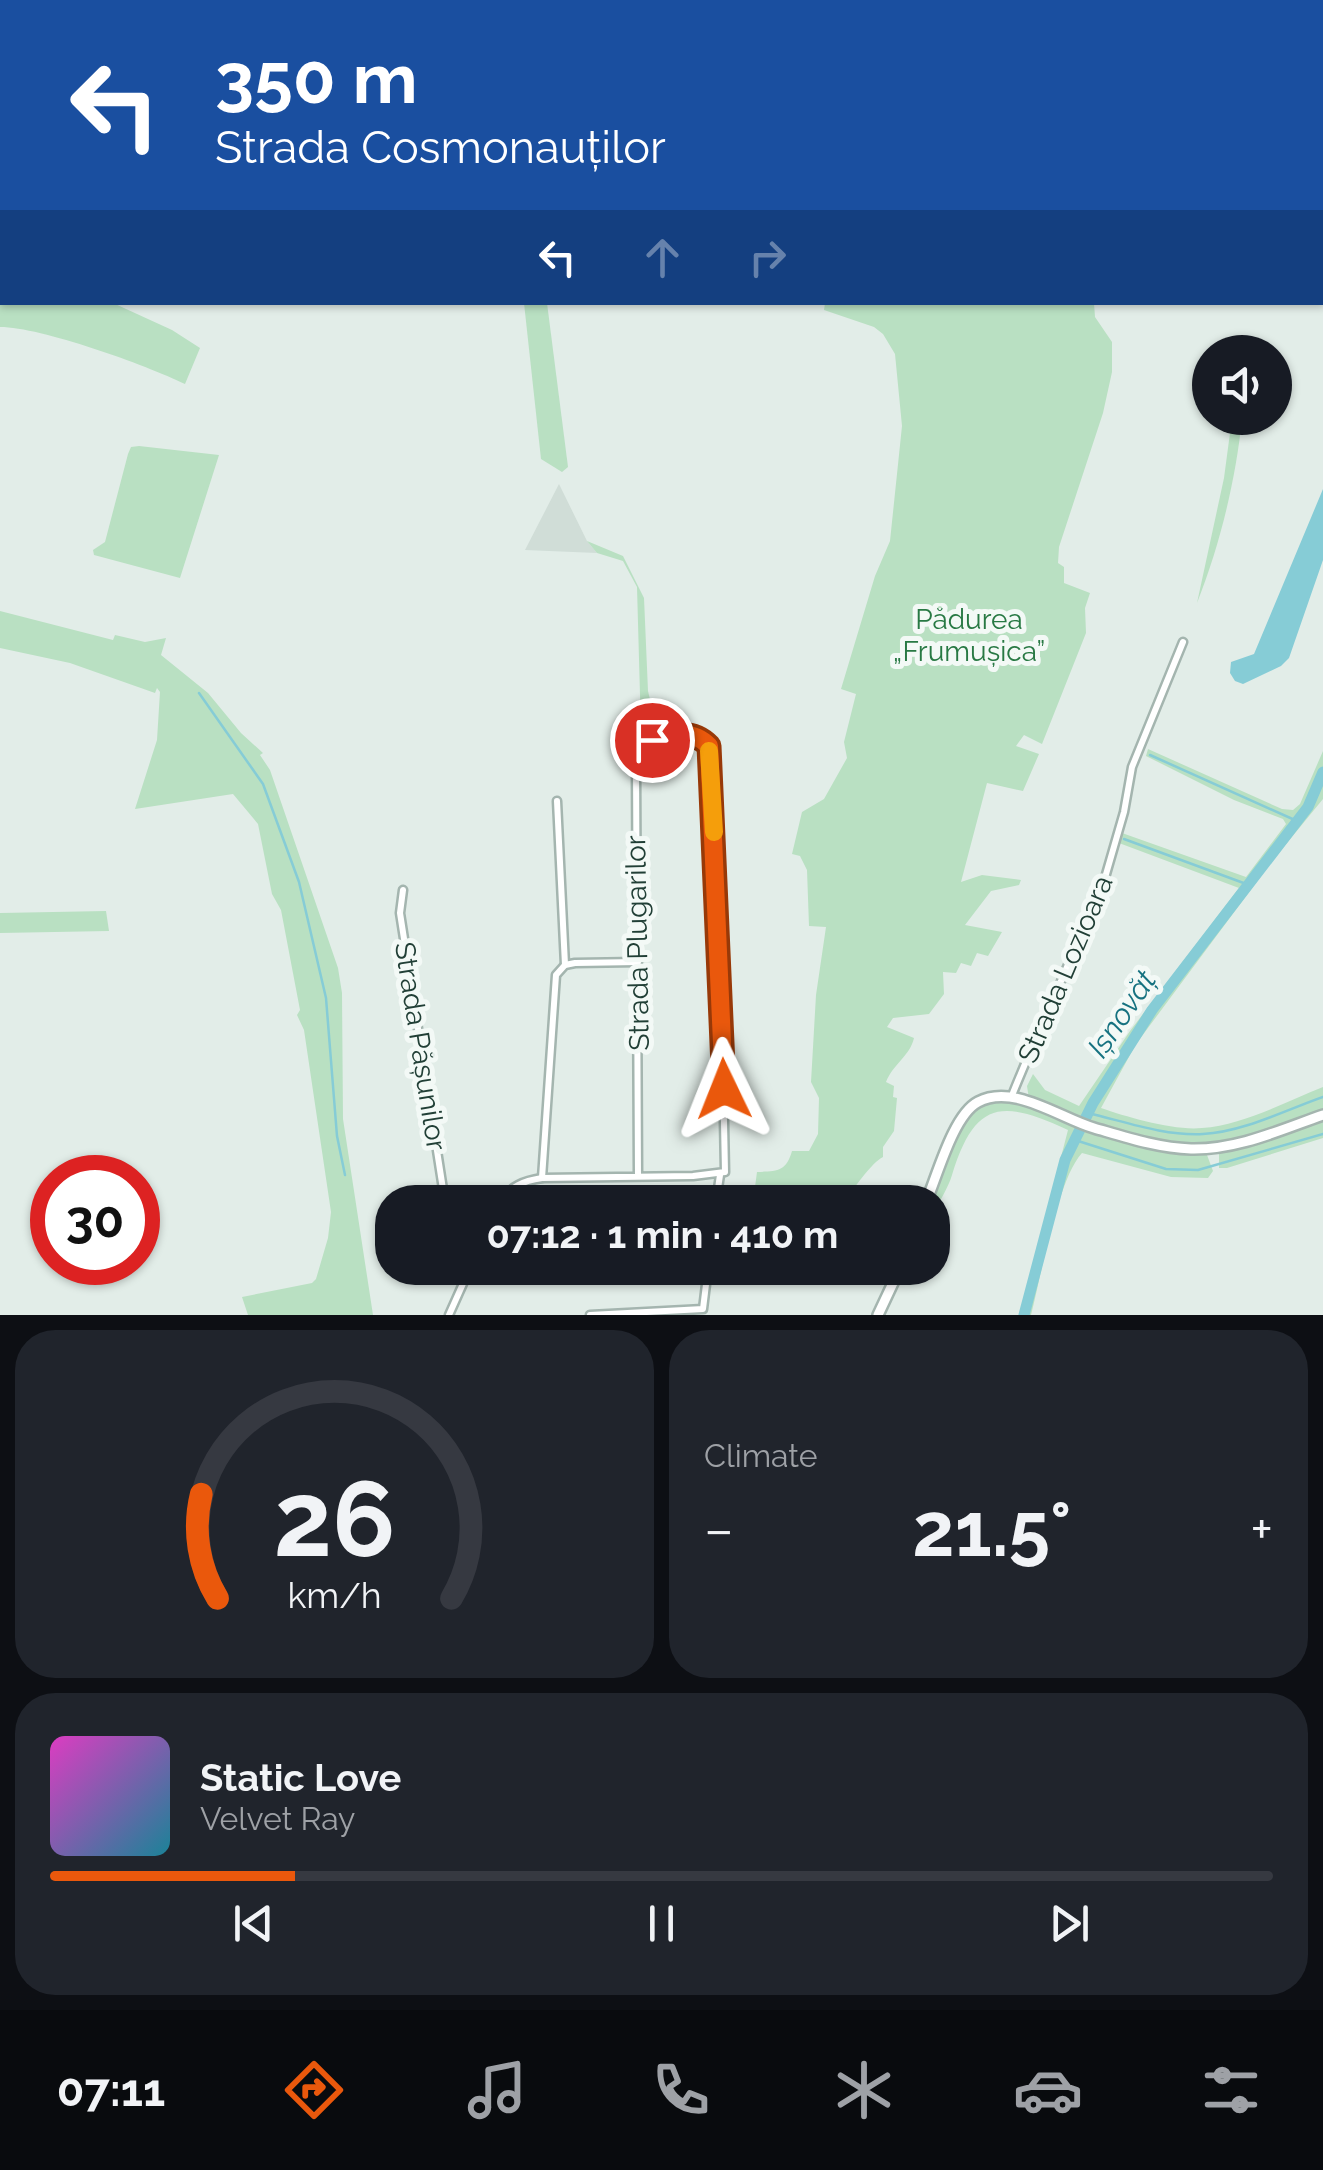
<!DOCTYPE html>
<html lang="en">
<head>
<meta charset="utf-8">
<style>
  body { margin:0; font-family:Raleway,sans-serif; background:#20242c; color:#f1f3f6; height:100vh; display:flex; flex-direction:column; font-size:38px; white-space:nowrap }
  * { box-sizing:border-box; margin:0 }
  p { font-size:32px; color:#9ea1a6 }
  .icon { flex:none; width:55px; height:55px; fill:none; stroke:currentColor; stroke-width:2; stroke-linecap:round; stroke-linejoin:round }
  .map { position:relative; height:1315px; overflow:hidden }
  .panel { display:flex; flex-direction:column; gap:15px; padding:15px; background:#0d0f14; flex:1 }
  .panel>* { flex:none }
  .banner { position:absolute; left:0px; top:0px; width:1325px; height:305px; box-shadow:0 2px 8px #0004; background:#1a4fa0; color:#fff; overflow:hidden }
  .tools { position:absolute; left:1192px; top:335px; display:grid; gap:20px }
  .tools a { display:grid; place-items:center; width:100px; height:100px; border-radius:50%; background:#171b24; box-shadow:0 2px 8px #0004; font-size:50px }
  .speed { position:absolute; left:30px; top:1155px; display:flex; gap:20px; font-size:50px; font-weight:700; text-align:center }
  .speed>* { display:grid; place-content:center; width:130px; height:130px; border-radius:50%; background:#171b24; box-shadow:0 2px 8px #0004; line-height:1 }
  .speed .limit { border:15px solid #d22; background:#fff; color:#111 }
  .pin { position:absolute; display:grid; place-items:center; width:85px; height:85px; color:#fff; margin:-42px; border:5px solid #fff; border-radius:50%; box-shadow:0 2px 10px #0007 }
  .me { position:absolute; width:110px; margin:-55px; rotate:358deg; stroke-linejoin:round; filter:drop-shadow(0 0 8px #0008) }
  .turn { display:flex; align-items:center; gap:35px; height:210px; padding:0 50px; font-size:45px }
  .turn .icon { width:130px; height:130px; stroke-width:2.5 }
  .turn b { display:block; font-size:70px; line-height:85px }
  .lanes { display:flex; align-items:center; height:95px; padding:0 50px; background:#0003; justify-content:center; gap:50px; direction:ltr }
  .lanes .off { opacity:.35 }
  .big { font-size:75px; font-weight:700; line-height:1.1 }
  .panel .tile { flex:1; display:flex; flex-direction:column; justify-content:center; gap:15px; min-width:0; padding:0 35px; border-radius:40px; background:#20242c }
  .panel .dial { align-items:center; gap:0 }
  .dial svg { height:260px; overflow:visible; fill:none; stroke:#363941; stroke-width:7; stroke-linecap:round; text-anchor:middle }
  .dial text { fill:#f1f3f6; stroke:none }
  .song { display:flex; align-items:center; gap:30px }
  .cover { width:120px; height:120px; border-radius:15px; background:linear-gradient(135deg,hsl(310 70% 55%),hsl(190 70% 35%)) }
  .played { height:10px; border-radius:5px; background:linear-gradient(90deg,#ea580c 20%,#363941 20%) }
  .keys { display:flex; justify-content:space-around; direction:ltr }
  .heat { display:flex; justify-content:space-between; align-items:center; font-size:55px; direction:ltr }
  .panel .tiles { flex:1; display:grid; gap:15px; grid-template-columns:1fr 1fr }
  .tile:last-child { grid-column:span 2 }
  .trip { position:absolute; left:375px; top:1185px; width:575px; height:100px; border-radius:40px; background:#171b24; box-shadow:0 2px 8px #0004; font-weight:700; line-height:100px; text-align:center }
  .menu { display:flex; height:160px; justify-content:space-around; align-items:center; background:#090b0e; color:#9ea1a6 }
  .menu .icon { width:70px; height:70px }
  .menu .selected { color:#ea580c }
  .menu b { font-size:45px; color:#f1f3f6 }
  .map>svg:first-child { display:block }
  .built { fill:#d0ddd7 }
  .green { fill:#b9e0c2 }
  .water { fill:#86ccd6 }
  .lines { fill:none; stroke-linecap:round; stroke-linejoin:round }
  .stream { stroke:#86ccd6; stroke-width:2.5 }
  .river { stroke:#86ccd6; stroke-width:11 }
  .minor-casing { stroke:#a4b5af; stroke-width:11 }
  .tertiary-casing { stroke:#a4b5af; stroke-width:14 }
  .minor { stroke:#fff; stroke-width:6 }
  .tertiary { stroke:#fff; stroke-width:9 }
  .route-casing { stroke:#983908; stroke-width:25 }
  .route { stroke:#ea580c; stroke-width:18 }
  .slow { stroke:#f59e0b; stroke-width:18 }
  .labels { text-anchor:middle; stroke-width:10; stroke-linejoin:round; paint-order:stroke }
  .park-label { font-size:28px; fill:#287944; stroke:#f3f9f6 }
  .street-label { font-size:28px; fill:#213f36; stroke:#f3f9f6 }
  .water-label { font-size:30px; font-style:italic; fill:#167280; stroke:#f3f9f6 }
</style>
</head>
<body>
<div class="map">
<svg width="1323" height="1315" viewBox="0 0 1323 1315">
  <rect width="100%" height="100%" fill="#e2ede8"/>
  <path class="built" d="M 559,484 L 587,541 L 597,553 L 525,550 Z"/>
  <g class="green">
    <path d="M 0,270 L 2,302 L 113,303 L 172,330 L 200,348 L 185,384 C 146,365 41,327 0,327 Z"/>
    <path d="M 524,303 L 547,303 L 568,467 L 562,472 L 541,459 Z"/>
    <path d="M 825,303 L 1094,303 L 1095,317 L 1112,342 L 1112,372 L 1103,413 L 1059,547 L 1058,563 L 1064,567 L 1064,583 L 1090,593 L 1085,608 L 1086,633 L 1042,744 L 1024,735 L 1016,746 L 1039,754 L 1023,791 L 987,783 L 961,882 L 982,875 L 1021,880 L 1019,885 L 991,891 L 965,925 L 1002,932 L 988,956 L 977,953 L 971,966 L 961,963 L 956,973 L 943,972 L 944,994 L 929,1014 L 893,1018 L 887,1027 L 914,1038 C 910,1056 893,1064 886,1082 L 894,1086 L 893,1097 L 897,1098 L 894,1131 L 883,1147 L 883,1157 C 872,1162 852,1191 844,1202 L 753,1202 L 757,1172 C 777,1171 786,1172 792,1151 L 809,1151 L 818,1134 L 819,1098 L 811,1082 L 816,995 L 826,927 L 809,926 L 807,870 L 800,856 L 792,854 L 802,812 L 824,799 L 847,758 L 844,742 L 856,694 L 841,689 L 875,576 L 890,541 L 902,426 L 895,354 L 883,334 L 874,327 L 824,310 Z"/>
    <path d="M 1232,418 L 1242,418 C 1236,479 1220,545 1197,603 L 1224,478 Z"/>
    <path d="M 139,446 L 219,455 L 180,578 L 94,555 L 93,550 L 105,542 L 128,454 L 131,447 Z"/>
    <path d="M 587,541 L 623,556 L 644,598 L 648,691 L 656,725 L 631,769 L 624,768 L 619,735 L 641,731 L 637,587 L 623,561 L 597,553 Z"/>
    <path d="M 0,611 L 113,640 L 115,635 L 145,642 L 166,638 L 161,655 L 208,693 L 241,733 L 263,753 L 260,755 L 270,770 L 338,968 L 342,993 L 343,1119 L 373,1315 L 248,1315 L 242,1297 L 312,1283 L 316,1279 L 328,1238 L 331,1212 L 304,1030 L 297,1015 L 300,1010 L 281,910 L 272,894 L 258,824 L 233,794 L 135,809 L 157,740 L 160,692 L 157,688 L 155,693 L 70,663 L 0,648 Z"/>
    <path d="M 1148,749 L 1282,809 L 1293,810 L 1300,804 L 1323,751 L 1323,799 L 1273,860 L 1136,1044 L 1101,1108 C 1127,1117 1174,1131 1202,1128 C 1243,1125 1285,1102 1323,1087 L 1323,1110 C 1284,1124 1244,1142 1203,1144 C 1144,1146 1083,1119 1029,1099 L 1027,1086 L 1033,1074 L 1045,1090 L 1079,1106 L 1130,1031 L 1239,888 L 1119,843 L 1122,833 L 1246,877 L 1286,824 L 1283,819 L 1234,800 L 1146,756 Z"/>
    <path d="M 106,911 L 109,931 L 0,933 L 0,913 Z"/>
    <path d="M 1000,1100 C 1027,1104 1049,1117 1075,1127 C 1115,1142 1163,1154 1207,1155 L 1213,1171 L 1208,1178 L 1171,1177 L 1082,1153 C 1057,1180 1041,1277 1031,1315 L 1020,1315 L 1068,1130 C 1001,1099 975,1101 952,1175 C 948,1189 938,1202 933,1217 L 930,1202 L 961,1125 L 976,1106 Z"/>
    <path d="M 1323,1120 L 1323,1138 L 1227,1168 L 1219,1168 L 1219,1153 L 1248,1146 Z"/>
  </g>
  <path class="water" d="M 1323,489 L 1323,560 L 1289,658 L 1281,666 L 1243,684 L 1235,681 L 1230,673 L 1231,662 L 1254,654 Z"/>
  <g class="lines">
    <g class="stream">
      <path d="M 1282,2 L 1283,0"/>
      <path d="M 1322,223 L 1323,223"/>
      <path d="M 199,693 L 263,784 L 299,882 L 326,998 L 337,1136 L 345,1175"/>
      <path d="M 1150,755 L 1297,821"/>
      <path d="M 1124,839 L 1249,885"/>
      <path d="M 1088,1113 C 1126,1122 1164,1136 1203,1134 C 1243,1132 1286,1110 1323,1097"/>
      <path d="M 1075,1140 L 1166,1169 L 1198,1170 L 1323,1134"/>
    </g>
    <path class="river" d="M 1024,1315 L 1065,1160 L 1093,1103 L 1152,1010 L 1308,807 L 1323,772"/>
    <defs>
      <g id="minor">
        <path d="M 1245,2 L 1246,0"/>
        <path d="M 557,801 L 565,965"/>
        <path d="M 403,890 L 400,913 L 445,1202"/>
        <path d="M 1011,1098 C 1038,1029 1072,964 1095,893 L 1100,895 L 1124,812 L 1132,767 L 1183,642"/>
        <path d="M 542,1178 L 556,975 L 565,965 L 575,963 L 638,962"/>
        <path d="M 500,1202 C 511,1186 523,1181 542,1178 L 693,1176 L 725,1172 L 721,971 L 709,746 L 706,741 C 678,729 646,733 636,765 L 638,1176"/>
        <path d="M 716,1202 L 720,1175"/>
        <path d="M 456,1268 L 459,1278 L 464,1281"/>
        <path d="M 449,1315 L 470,1268"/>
        <path d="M 590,1315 L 703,1309 L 708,1268"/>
      </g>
      <g id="tertiary">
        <path d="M 926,1202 C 937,1177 953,1115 978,1102 C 1013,1083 1060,1118 1094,1128 C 1125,1137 1158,1148 1191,1149 C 1237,1150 1280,1130 1323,1115"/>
        <path d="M 878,1315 L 900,1268"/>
      </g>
    </defs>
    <use href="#minor" class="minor-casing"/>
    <use href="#tertiary" class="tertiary-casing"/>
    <use href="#minor" class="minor"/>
    <use href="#tertiary" class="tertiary"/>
  </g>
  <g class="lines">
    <defs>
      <path id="route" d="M 652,740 C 673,734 693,729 709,746 L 724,1089"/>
    </defs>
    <use href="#route" class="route-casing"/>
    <use href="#route" class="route"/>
    <path class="slow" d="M 709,751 L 714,832"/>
  </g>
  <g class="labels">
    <g class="park-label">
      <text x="969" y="629">Pădurea<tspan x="969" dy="32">„Frumușica”</tspan></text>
    </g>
    <g class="street-label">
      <text transform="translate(637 943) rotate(-91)" y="10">Strada Plugarilor</text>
      <text transform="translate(1065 969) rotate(-67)" y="10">Strada Lozioara</text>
      <text transform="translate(421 1046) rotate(81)" y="10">Strada Pășunilor</text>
    </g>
    <g class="water-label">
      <text transform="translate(1122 1014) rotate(-56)" y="10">Ișnovăț</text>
    </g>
  </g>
</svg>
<div class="tools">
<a><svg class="icon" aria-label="sound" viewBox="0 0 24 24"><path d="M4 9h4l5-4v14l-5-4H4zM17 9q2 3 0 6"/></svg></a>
</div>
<div class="speed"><div class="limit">30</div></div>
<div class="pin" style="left:652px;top:740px;background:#d93025"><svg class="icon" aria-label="arrive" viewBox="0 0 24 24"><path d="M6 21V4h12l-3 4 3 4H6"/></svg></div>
<svg class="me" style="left:724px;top:1089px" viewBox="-20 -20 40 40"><path d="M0-17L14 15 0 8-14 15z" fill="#ea580c" stroke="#fff" stroke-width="4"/></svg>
<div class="trip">07:12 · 1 min · 410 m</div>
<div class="banner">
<div class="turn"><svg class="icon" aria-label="left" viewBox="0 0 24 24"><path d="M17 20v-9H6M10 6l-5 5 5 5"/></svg><div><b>350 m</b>Strada Cosmonauților</div></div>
<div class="lanes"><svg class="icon" aria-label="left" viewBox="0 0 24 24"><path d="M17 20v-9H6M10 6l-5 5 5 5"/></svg><svg class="icon off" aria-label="ahead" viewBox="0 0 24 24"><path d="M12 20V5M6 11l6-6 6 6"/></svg><svg class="icon off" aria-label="right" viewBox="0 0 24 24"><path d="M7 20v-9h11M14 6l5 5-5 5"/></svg></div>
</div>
</div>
<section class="panel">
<div class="tiles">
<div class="tile dial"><svg viewBox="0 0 100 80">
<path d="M14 69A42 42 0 1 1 86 69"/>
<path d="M14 69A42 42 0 0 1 9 37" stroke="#ea580c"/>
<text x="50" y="56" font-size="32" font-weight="700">26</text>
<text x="50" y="72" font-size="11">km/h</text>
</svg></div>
<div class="tile"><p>Climate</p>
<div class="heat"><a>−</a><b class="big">21.5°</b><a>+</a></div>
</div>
<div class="tile">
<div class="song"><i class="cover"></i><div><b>Static Love</b><p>Velvet Ray</p></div></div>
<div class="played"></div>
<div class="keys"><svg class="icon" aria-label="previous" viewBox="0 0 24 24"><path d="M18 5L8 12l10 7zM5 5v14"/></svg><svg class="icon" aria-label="pause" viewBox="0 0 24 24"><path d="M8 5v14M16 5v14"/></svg><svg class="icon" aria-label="next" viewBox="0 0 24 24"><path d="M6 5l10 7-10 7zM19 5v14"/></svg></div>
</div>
</div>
</section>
<nav class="menu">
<b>07:11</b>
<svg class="icon selected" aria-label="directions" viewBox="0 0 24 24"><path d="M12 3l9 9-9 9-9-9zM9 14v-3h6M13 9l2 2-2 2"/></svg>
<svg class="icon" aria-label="music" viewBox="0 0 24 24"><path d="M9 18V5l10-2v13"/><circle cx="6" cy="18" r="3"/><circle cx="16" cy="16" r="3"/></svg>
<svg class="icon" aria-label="phone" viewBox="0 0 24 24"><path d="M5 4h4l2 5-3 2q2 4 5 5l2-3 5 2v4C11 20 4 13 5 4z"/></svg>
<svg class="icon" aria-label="climate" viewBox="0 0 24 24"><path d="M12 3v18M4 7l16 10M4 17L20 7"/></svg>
<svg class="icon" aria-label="car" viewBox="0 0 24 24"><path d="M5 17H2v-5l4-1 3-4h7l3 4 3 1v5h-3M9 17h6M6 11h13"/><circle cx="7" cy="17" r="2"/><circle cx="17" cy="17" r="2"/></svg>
<svg class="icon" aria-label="filters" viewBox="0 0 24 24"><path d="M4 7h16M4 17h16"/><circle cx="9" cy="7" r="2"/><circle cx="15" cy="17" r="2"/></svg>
</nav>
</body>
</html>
